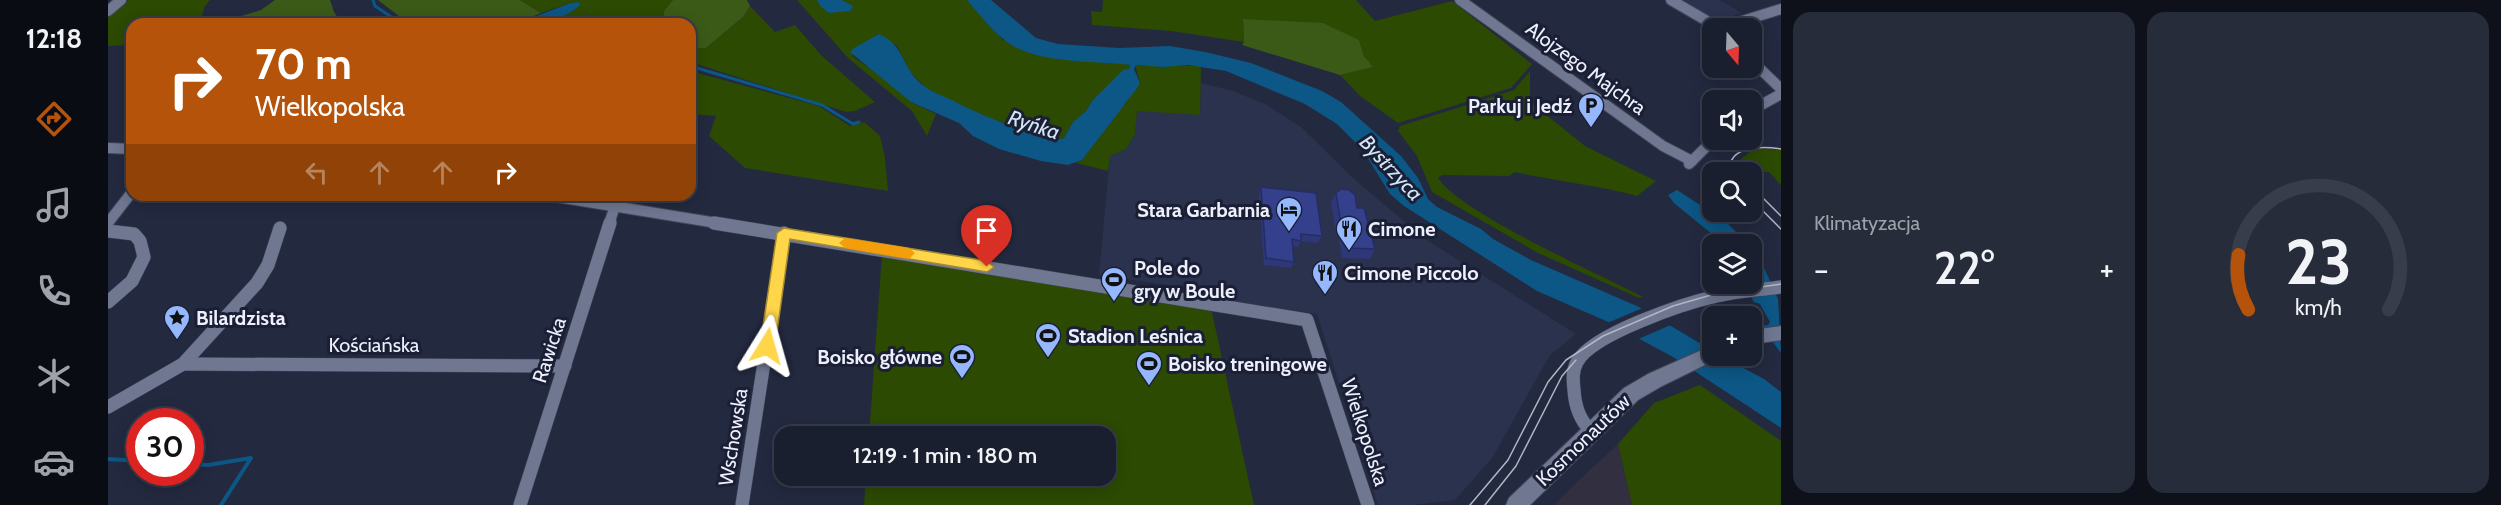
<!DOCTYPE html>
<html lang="pl">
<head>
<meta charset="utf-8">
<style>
  body { margin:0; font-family:Cabin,sans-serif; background:#272c3b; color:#f1f3f6; height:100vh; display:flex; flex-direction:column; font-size:22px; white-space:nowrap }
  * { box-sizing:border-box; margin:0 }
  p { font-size:20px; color:#9fa2aa }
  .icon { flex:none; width:33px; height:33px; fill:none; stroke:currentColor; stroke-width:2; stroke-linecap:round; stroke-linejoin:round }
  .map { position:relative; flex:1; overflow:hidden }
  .drawer { display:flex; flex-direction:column; gap:12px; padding:12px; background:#0e111a; width:720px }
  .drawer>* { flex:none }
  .top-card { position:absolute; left:18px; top:18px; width:570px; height:183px; border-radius:18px; box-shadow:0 3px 15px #0003,0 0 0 2px #383d4b; background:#b45309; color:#fff; overflow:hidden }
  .needle { width:39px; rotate:161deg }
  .controls { position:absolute; left:1594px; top:18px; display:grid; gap:12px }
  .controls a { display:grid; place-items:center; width:60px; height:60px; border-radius:12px; background:#1a1f2f; box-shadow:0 3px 15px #0003,0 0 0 2px #383d4b; font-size:30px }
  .speed { position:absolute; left:18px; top:408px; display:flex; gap:12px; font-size:30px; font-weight:700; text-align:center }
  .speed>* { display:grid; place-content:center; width:78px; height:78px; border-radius:50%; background:#1a1f2f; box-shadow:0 3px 15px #0003,0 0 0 2px #383d4b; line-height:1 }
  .speed .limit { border:9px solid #d22; background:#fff; color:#111 }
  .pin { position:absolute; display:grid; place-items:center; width:51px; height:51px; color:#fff; margin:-62px -26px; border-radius:50% 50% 50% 0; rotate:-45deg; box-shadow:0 0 6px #0007 }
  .pin .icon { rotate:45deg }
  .me { position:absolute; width:66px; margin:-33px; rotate:8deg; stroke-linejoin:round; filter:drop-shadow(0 0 4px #0008) }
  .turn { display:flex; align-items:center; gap:21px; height:126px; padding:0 30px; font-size:27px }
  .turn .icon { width:78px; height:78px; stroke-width:2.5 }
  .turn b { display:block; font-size:42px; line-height:51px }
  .lanes { display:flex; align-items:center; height:57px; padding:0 30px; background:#0003; justify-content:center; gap:30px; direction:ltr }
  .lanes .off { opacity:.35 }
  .big { font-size:45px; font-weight:600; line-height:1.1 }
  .drawer .tile { flex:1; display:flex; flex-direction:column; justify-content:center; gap:9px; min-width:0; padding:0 21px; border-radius:18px; background:#272c3b }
  .drawer .dial { align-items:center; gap:0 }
  .dial svg { height:156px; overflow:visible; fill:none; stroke:#383d4b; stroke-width:7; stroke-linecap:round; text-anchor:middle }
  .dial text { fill:#f1f3f6; stroke:none }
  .heat { display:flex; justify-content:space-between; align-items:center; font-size:33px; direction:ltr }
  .drawer .tiles { flex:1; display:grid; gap:12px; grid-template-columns:repeat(2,1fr) }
  .trip { position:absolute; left:666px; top:426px; width:342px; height:60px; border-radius:18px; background:#1a1f2f; box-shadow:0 3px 15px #0003,0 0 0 2px #383d4b; font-weight:600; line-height:60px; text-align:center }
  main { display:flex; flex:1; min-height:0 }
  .tab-bar { display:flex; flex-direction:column; width:108px; justify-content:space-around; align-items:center; background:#0a0c13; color:#9fa2aa }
  .tab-bar .icon { width:42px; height:42px }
  .tab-bar .selected { color:#b45309 }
  .tab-bar b { font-size:27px; color:#f1f3f6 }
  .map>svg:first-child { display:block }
  .built { fill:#2b324e }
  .industrial { fill:#322f40 }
  .green { fill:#2c4a02 }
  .forest { fill:#3b5a17 }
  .water { fill:#0c5785 }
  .pier { fill:#23293f }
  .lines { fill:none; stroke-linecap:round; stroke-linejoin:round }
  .stream-far1 { stroke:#0c5785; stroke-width:3 }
  .stream { stroke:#0c5785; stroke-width:4 }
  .minor-far1-casing { stroke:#434759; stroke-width:12 }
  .minor-casing { stroke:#434759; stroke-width:14 }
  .secondary-casing { stroke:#434759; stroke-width:2 }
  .minor-far1 { stroke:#6f7791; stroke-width:10 }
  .minor { stroke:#6f7791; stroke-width:13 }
  .secondary { fill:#6f7791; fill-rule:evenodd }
  .tram { stroke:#b2b6c5; stroke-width:1.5 }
  .wall { fill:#2e3778 }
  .building { fill:#35408c; stroke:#252d62; stroke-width:1.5 }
  .route { fill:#ffd54a; stroke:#a68a30; stroke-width:1.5 }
  .slow { fill:#f59e0b }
  .labels { text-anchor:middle; stroke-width:6; stroke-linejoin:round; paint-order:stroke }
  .street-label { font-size:20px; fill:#edf0fc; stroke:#1a1f35 }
  .poi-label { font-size:20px; font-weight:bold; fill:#edf0fc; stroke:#1a1f35; text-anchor:start }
  .water-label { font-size:21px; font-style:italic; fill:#d3e7f7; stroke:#1a1f35 }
</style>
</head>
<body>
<main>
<nav class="tab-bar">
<b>12:18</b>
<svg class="icon selected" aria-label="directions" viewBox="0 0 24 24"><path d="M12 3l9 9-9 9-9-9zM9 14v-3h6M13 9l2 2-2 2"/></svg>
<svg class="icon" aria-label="music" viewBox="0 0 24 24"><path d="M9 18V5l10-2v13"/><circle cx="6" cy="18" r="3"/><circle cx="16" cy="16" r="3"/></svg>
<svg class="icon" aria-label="phone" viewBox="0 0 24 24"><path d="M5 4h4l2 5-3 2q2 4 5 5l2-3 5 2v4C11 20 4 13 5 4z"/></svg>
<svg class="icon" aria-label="climate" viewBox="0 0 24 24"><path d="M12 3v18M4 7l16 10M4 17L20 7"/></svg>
<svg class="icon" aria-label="car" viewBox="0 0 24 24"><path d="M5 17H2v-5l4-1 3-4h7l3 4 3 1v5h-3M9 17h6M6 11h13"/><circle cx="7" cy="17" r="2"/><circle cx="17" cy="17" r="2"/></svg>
</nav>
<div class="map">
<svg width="1673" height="505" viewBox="0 0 1673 505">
  <rect width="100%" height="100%" fill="#23293f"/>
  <g class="built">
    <path d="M 1571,0 L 1611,0 L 1634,13 L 1611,20 L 1603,19 Z"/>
    <path d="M 1093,83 L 1125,91 L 1157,104 L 1193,127 L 1246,179 L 1317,239 L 1468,334 L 1442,355 L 1384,458 L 1347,500 L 1305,505 L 1270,505 L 1253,453 L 1259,447 L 1268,445 L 1264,436 L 1247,432 L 1209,314 L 1080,296 L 1080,288 L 991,275 L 1002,156 L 1018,149 L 1027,134 L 1029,110 L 1092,115 Z"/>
  </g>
  <path class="industrial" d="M 1510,444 L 1524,505 L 1446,505 L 1468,483 Z"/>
  <g class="green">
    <path d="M 20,0 L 102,0 L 97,6 L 91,24 L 24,24 L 24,45 L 0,46 L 0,17 Z"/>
    <path d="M 412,0 L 565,0 L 556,11 L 556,22 L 548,24 L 431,24 L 465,11 L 471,2 L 463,3 L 433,13 Z"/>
    <path d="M 689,0 L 709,0 L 712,6 L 742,11 L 744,6 L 734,0 L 859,0 L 895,40 L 1022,65 L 1021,69 L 1015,71 L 984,101 L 978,111 L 965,122 L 956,138 L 943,141 L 858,109 L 818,88 L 802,72 L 789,46 L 771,35 L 744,56 L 782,82 L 803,102 L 828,114 L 819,136 L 804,111 L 740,58 Z"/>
    <path d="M 995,0 L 1248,0 L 1267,21 L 1344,1 L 1424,64 L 1403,88 L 1290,123 L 1252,96 L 1232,75 L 1264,67 L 1256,56 L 1251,40 L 1135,19 L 1136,42 L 1063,31 L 984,25 L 983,11 L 994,12 Z"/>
    <path d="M 642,6 L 667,32 L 687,25 L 713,55 L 767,102 L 747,111 L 738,112 L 582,62 L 582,48 L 598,48 L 636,16 Z"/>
    <path d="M 1027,65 L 1093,66 L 1092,115 L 1029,111 L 1027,134 L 1018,149 L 1002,156 L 1000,171 L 968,163 L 974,160 L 1032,83 Z"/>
    <path d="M 582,71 L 711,106 L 742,126 L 756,122 L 772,136 L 777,158 L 780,191 L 637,168 L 601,136 L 608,116 L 582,114 Z"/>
    <path d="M 1422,71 L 1422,102 L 1477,146 L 1548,181 L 1529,196 C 1490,185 1448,181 1407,172 L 1401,176 L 1334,175 L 1330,178 C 1351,212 1493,275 1535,297 L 1531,298 L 1430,253 L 1324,192 L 1309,156 L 1290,131 L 1292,126 L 1406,90 Z"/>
    <path d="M 1652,148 L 1673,150 L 1673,185 L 1661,172 L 1634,172 L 1632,160 L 1643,151 Z"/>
    <path d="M 774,254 L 1103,308 L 1146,505 L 756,505 L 758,476 L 998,476 L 998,436 L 761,436 Z"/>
    <path d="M 1592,385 L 1673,441 L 1673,505 L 1524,505 L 1510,444 L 1546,403 Z"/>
  </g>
  <g class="forest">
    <path d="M 167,0 L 222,0 L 226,12 L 234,24 L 128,24 L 127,18 L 153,10 Z"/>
    <path d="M 270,0 L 412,0 L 433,13 L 407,24 L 301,24 Z"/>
    <path d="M 565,0 L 639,0 L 642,6 L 636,16 L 598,48 L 582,48 L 582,24 L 548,24 L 556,22 L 556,11 Z"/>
    <path d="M 1135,19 L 1215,23 L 1251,40 L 1256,56 L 1265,67 L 1232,75 L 1134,45 L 1136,42 Z"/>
  </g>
  <g class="water">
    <path d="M 709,0 L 734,0 L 745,6 L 742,11 L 721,13 L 712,6 Z"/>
    <path d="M 859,0 L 883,0 L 928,38 L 950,44 L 1011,48 L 1062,46 L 1097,52 L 1143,63 L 1214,91 L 1233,102 L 1293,156 L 1310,178 L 1320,199 L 1329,207 L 1373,229 L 1385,239 L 1423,260 L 1531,307 L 1605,351 L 1605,356 L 1613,356 L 1656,379 L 1673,392 L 1673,428 L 1565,357 L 1498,321 L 1429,291 L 1296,206 L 1282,194 L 1254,149 L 1229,124 L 1197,104 L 1118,71 L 1080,65 L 1055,67 L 1028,65 L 1026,69 L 1032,83 C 1027,93 1019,99 1014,108 L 974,160 L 960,165 L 933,161 L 891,149 L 865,136 L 851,123 L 803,102 L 742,52 L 746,48 L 771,34 C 800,47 792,71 819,88 C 826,93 836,96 844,100 C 875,117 910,128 943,141 L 956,138 L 965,122 L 978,111 L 984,101 L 1015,70 L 1021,69 L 1022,65 C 984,60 924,65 894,38 C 881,27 870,13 859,0 Z"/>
    <path d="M 471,2 L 472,5 C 455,21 429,24 407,24 L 463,3 Z"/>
    <path d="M 1569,190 L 1617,221 L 1640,244 L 1608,244 L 1604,234 L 1566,203 L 1560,195 Z"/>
    <path d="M 1644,248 L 1649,252 L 1670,299 L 1673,353 L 1653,326 L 1660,325 L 1662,322 L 1652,304 L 1646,302 L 1636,284 L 1644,284 Z"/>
  </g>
  <path class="pier" d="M 1537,307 L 1565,324 L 1528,340 L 1497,324 Z"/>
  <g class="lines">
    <g class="stream-far1">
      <path d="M 265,0 L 267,6 L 294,24"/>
      <path d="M 582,66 L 714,105 L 745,124 L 751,122"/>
      <path d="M 1617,223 L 1634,220"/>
    </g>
    <g class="stream">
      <path d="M 0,459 L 32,461"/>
      <path d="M 82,464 L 100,465 L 143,458 L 113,505"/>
    </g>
    <defs>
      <g id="minor-far1">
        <path d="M 1352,0 L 1555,146 L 1584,161"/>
        <path d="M 1563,0 L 1611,28"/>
        <path d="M 0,11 L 13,0"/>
        <path d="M 1612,28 L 1673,9"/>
        <path d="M 1644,61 L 1673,89"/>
        <path d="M 1644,110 L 1673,94"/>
        <path d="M 0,148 L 24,149"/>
        <path d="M 1581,164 L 1605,140"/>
        <path d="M 437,195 L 615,224"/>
        <path d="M 0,223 L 24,192"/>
        <path d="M 501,224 L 507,206"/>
      </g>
      <g id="minor">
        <path d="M 606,223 L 1199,320 L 1260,505"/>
        <path d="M 0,231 L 26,234 L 32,241 L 36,257 L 24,281 L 0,302"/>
        <path d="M 75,364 L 457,366"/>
        <path d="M 0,407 L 75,364 L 149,283 L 160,265 L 172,228"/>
        <path d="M 1483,431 C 1471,419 1467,406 1466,390 C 1465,381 1464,371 1469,362 C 1484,334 1577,303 1609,296 C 1630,291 1652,290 1673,287"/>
        <path d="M 412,505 L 502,223"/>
        <path d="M 634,505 L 676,233"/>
      </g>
      <g id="secondary">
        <path d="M 1673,326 L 1673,340 L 1644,344 L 1644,330 Z"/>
        <path d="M 1605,345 L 1605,356 L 1613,356 L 1611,358 L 1554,386 L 1530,400 L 1422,505 L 1398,505 L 1401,498 L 1516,388 L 1540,374 Z"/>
      </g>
    </defs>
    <use href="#minor-far1" class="minor-far1-casing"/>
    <use href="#minor" class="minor-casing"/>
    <use href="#secondary" class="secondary-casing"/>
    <use href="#minor-far1" class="minor-far1"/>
    <use href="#minor" class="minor"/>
    <use href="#secondary" class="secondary"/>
    <g class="tram">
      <path d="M 1622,172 C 1619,145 1655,146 1673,149"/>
      <path d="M 1644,187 L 1673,216"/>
      <path d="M 1644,200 L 1673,229"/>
      <path d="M 1362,505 L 1400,460 L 1440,382 L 1458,360 L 1495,336 L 1565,306 L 1610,293 L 1673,284"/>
      <path d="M 1377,505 L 1408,466 L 1454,376 L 1468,360"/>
    </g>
  </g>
  <g class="wall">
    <path d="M 1153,187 L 1214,236 L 1210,243 L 1193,241 L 1190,247 L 1185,246 L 1186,262 L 1183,268 L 1156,265 L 1151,194 Z"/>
    <path d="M 1228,193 L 1267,249 L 1262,259 L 1234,258 L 1230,234 L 1228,234 L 1223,202 Z"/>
  </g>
  <g class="building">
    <path d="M 1153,187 L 1208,193 L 1214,236 L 1193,234 L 1193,241 L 1184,239 L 1186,262 L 1158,258 Z"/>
    <path d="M 1233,189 L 1241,190 L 1247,195 L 1249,208 L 1256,208 L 1267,249 L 1239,248 L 1235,225 L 1233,224 L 1228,193 Z"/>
  </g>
  <path class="route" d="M 676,228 L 879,261 L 886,267 L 879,272 L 682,239 L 667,346 L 665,350 L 654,350 L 652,346 L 669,233 Z"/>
  <path class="slow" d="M 737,238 L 801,248 L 807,253 L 801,259 L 737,248 L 731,243 Z"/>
  <defs>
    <symbol id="parking-pin" viewBox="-11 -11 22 30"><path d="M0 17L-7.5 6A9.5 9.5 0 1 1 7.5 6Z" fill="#94b7fd" stroke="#1a1f35"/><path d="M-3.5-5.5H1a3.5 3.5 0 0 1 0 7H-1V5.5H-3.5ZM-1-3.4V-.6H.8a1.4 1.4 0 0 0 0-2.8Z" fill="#111"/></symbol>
    <symbol id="hotel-pin" viewBox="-11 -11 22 30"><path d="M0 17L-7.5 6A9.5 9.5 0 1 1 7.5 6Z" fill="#94b7fd" stroke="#1a1f35"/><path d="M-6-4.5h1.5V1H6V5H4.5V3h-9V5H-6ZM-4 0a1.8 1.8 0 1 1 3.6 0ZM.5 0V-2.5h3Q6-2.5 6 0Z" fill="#111"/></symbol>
    <symbol id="restaurant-pin" viewBox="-11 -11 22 30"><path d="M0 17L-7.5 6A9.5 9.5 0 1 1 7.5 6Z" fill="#94b7fd" stroke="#1a1f35"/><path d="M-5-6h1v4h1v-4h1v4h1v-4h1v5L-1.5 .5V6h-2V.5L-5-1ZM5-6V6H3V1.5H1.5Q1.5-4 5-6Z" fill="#111"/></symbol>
    <symbol id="stadium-pin" viewBox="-11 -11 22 30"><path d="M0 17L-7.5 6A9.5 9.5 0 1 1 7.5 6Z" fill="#94b7fd" stroke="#1a1f35"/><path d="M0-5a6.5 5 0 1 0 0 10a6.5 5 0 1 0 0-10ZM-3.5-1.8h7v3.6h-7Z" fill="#111"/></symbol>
    <symbol id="sight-pin" viewBox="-11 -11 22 30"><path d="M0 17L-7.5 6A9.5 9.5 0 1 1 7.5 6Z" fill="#94b7fd" stroke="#1a1f35"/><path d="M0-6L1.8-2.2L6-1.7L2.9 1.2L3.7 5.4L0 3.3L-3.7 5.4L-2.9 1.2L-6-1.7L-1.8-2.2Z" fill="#111"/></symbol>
  </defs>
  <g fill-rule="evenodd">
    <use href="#parking-pin" x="1468" y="91" width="30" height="40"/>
    <use href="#hotel-pin" x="1166" y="195" width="30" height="40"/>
    <use href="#restaurant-pin" x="1226" y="214" width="30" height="40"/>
    <use href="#restaurant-pin" x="1202" y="258" width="30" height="40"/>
    <use href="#stadium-pin" x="991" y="265" width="30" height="40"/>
    <use href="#sight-pin" x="54" y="303" width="30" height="40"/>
    <use href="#stadium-pin" x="925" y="321" width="30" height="40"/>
    <use href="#stadium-pin" x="839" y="342" width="30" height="40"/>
    <use href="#stadium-pin" x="1026" y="349" width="30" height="40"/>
  </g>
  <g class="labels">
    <g class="street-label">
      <text transform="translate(1478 68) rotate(36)" y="7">Alojzego Majchra</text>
      <text x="266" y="352">Kościańska</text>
      <text transform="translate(441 350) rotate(-72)" y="7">Rawicka</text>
      <text transform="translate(1257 432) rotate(72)" y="7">Wielkopolska</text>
      <text transform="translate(625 437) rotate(-81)" y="7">Wschowska</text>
      <text transform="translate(1475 440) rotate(-44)" y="7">Kosmonautów</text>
    </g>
    <g class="poi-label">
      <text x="1464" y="113" text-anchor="end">Parkuj i Jedź</text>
      <text x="1162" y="217" text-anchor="end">Stara Garbarnia</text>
      <text x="1260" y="236">Cimone</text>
      <text x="1026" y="275">Pole do<tspan x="1026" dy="23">gry w Boule</tspan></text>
      <text x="1236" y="280">Cimone Piccolo</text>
      <text x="88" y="325">Bilardzista</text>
      <text x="960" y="343">Stadion Leśnica</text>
      <text x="834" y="364" text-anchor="end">Boisko główne</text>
      <text x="1060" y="371">Boisko treningowe</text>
    </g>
    <g class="water-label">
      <text transform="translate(926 125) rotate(18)" y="7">Ryńka</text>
      <text transform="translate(1283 168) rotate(47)" y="7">Bystrzyca</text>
    </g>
  </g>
</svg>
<div class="controls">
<a><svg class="needle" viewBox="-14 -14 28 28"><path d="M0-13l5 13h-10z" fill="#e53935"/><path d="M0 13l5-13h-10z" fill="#9fa2aa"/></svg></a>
<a><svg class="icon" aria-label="sound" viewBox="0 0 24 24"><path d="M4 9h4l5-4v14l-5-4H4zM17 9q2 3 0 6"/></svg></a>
<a><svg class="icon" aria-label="search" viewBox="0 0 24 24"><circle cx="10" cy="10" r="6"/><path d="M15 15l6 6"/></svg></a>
<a><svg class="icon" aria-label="layers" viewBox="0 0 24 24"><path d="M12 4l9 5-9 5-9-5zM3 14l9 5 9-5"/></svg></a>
<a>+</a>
</div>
<div class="speed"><div class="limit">30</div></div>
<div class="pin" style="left:879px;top:267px;background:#d93025"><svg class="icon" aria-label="arrive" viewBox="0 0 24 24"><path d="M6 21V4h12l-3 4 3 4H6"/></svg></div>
<svg class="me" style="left:659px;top:346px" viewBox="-20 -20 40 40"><path d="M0-17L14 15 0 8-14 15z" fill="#ffd54a" stroke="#fff" stroke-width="4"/></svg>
<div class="trip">12:19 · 1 min · 180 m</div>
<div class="top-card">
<div class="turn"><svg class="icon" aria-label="right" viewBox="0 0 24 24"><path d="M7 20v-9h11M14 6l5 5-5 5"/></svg><div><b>70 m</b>Wielkopolska</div></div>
<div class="lanes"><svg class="icon off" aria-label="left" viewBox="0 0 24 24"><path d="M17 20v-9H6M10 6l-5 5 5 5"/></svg><svg class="icon off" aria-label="ahead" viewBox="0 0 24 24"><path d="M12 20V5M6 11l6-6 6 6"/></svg><svg class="icon off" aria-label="ahead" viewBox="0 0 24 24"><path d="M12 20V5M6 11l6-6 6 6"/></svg><svg class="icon" aria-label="right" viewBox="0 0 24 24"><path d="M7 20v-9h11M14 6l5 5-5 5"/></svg></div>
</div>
</div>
<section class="drawer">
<div class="tiles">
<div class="tile"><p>Klimatyzacja</p>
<div class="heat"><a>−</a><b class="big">22°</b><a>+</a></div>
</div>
<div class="tile dial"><svg viewBox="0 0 100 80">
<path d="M14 69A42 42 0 1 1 86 69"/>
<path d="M14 69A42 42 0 0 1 9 41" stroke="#b45309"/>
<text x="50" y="56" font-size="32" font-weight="700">23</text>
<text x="50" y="72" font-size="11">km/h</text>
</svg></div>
</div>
</section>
</main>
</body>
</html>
